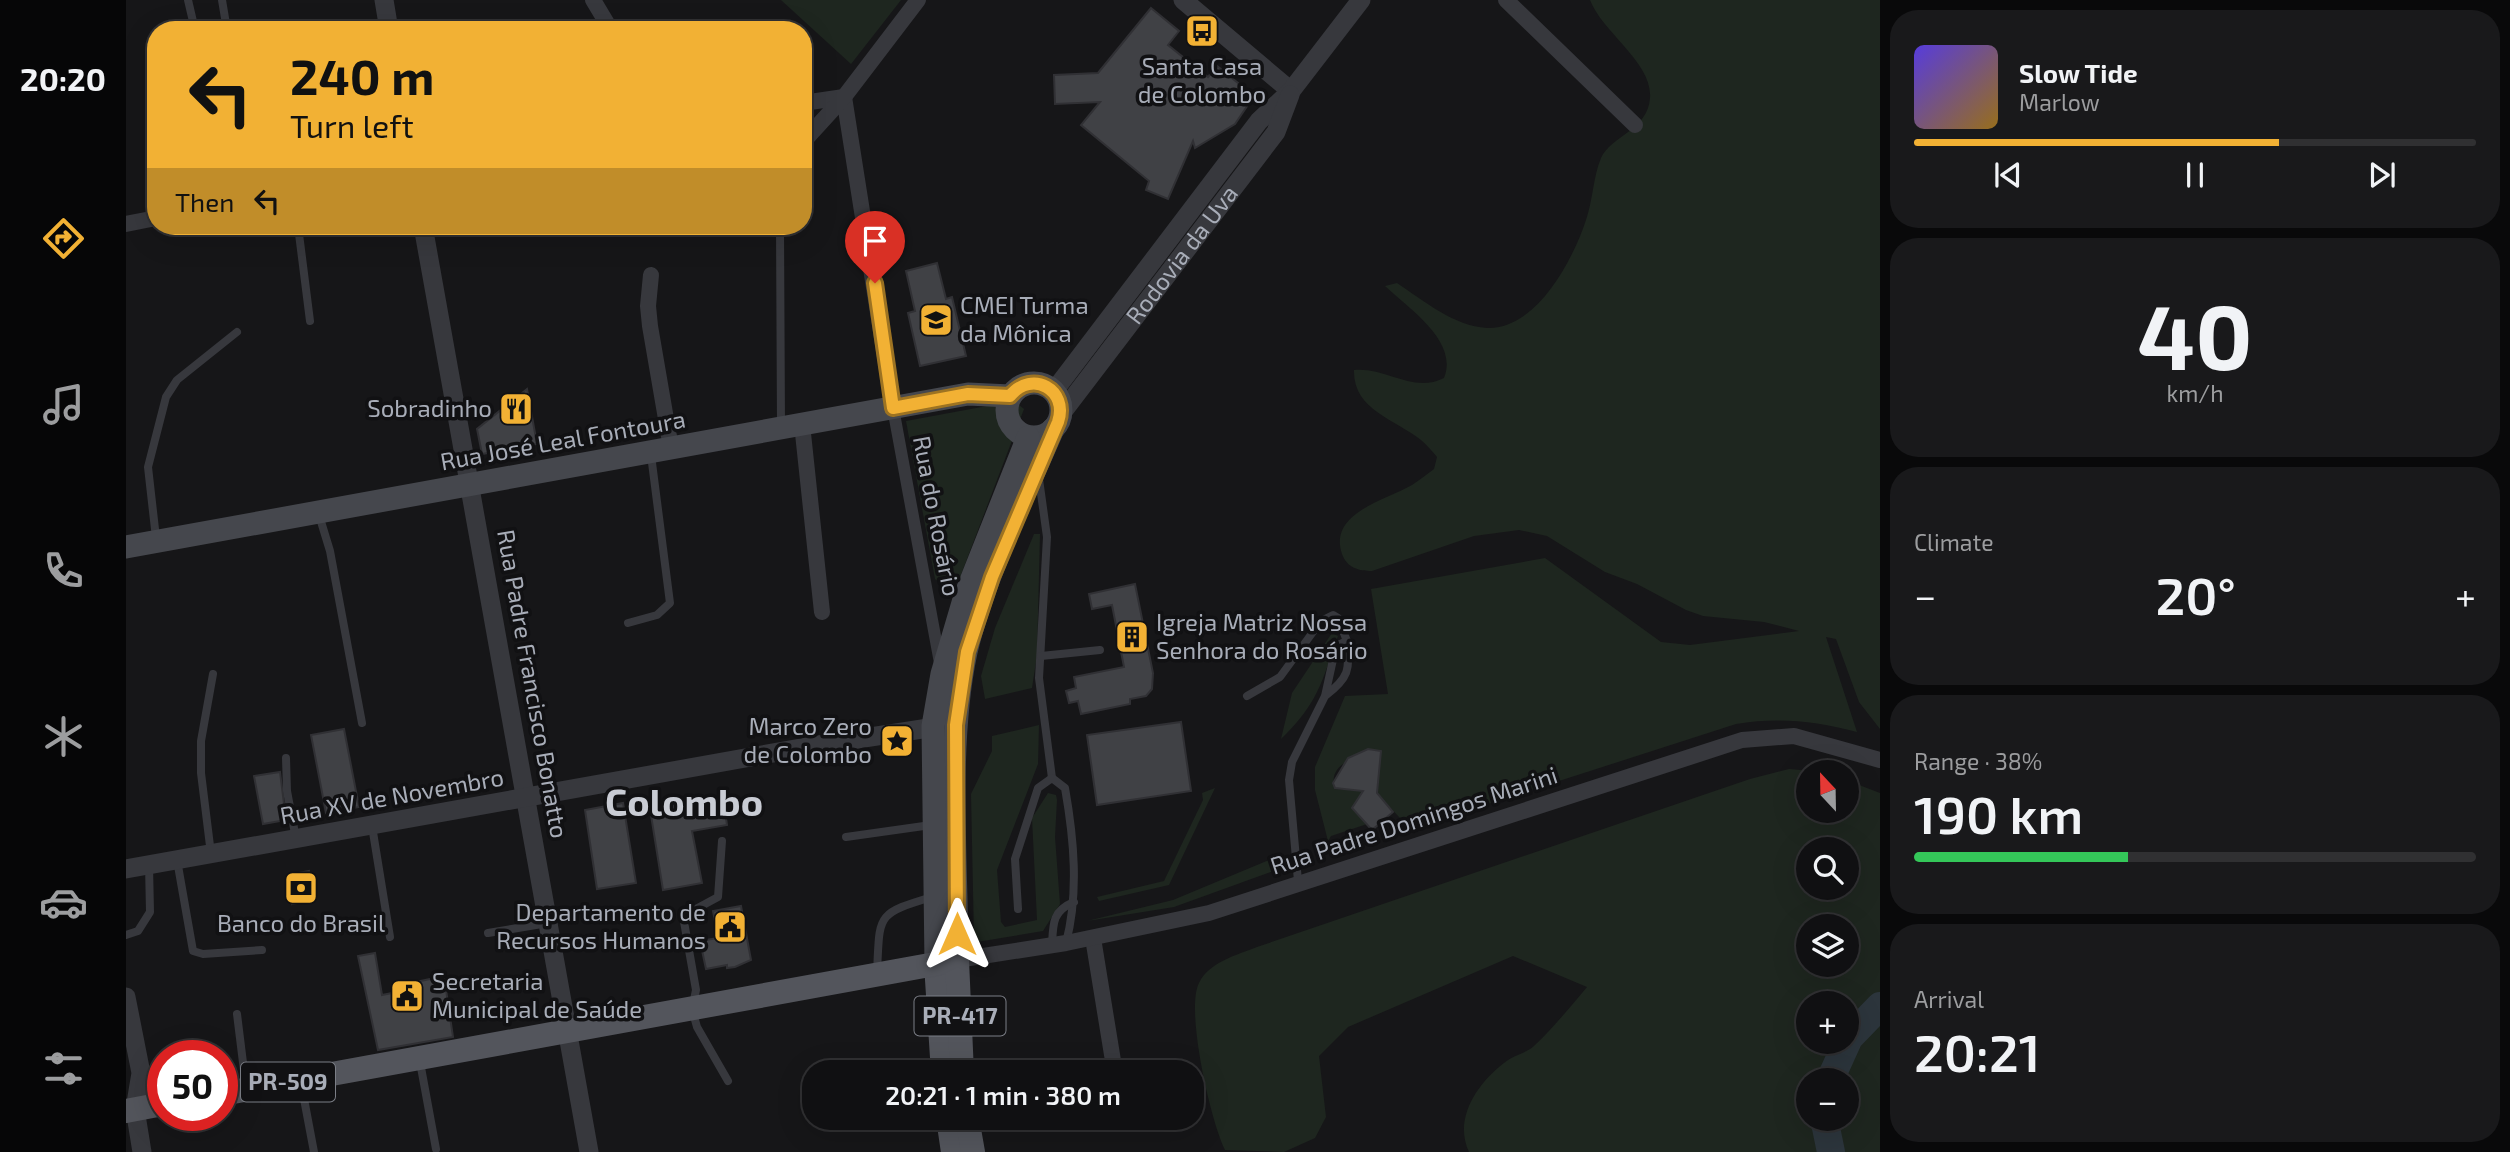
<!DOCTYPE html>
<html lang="en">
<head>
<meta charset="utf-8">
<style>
  body { margin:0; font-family:"Exo 2",sans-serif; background:#19191b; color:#f1f3f6; height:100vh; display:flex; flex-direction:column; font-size:26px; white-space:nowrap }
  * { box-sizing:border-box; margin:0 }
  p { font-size:23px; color:#9c9d9f }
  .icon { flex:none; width:38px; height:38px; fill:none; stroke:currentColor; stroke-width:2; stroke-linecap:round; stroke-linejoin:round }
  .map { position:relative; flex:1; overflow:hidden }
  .details { display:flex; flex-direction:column; gap:10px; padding:10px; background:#09090a; width:630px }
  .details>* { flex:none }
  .top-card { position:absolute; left:21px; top:21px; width:665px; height:214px; border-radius:28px; box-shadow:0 7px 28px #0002,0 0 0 2px #303032; background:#f2b134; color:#111; overflow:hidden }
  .needle { width:46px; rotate:338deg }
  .fabs { position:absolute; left:1670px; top:760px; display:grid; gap:14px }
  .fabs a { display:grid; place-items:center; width:63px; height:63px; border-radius:50%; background:#101012; box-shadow:0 7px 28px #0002,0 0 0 2px #303032; font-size:35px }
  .speed { position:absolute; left:21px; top:1040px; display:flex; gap:14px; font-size:35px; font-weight:700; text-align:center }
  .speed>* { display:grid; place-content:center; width:91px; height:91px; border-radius:50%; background:#101012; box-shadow:0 7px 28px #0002,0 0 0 2px #303032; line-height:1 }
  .speed .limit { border:10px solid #d22; background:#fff; color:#111 }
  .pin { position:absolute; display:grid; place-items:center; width:60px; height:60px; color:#fff; margin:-72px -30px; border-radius:50% 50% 50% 0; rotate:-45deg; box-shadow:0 0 7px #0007 }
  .pin .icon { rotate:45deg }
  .me { position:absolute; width:77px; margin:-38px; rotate:0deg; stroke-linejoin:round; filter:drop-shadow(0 0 5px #0008) }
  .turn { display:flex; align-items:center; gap:24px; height:147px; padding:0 28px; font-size:32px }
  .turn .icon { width:91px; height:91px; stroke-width:2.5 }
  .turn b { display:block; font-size:49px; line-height:60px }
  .then { display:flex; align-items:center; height:66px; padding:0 28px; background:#0003; gap:14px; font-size:26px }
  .big { font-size:52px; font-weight:600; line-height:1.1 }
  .details .tile { flex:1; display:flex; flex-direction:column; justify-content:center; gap:10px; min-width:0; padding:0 24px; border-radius:28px; background:#19191b }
  .details .dial { align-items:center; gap:0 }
  .dial b { font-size:91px; line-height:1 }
  .song { display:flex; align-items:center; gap:21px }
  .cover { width:84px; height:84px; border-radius:10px; background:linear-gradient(135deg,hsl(250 70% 55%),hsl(40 70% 35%)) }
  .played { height:7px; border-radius:4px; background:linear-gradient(90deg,#f2b134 65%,#303032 65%) }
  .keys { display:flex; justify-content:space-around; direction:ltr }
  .heat { display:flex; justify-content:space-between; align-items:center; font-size:38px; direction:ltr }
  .charge { height:10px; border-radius:5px; background:linear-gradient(90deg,#34c759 38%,#303032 0) }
  .trip { position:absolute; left:676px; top:1060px; width:402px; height:70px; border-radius:28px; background:#101012; box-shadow:0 7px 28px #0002,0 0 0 2px #303032; font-weight:600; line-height:70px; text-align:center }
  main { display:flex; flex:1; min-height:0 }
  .tab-bar { display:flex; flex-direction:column; width:126px; justify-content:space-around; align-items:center; background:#060607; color:#9c9d9f }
  .tab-bar .icon { width:49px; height:49px }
  .tab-bar .on { color:#f2b134 }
  .tab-bar b { font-size:32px; color:#f1f3f6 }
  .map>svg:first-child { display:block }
  .green { fill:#1e261f; fill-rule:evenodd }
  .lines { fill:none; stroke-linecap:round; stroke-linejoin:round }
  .river { stroke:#2c353c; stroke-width:28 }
  .building { fill:#404145; stroke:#303034; stroke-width:2 }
  .service { stroke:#37383d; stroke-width:8 }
  .pedestrian { stroke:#37383d; stroke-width:12 }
  .minor { stroke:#37383d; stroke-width:16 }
  .tertiary { stroke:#37383d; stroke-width:19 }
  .secondary { stroke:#45474d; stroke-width:23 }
  .primary { stroke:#53555c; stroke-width:24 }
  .route-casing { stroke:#9d7322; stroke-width:18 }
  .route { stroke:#f2b134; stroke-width:12 }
  .labels { text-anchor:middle; stroke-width:7; stroke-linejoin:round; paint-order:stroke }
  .shield { fill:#111113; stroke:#7b7e86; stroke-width:2 }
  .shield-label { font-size:23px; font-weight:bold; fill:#a8adb8 }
  .poi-label { font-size:24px; fill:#a8adb8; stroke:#111113; text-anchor:start }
  .street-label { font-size:24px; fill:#a8adb8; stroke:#111113 }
  .town-label { font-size:38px; font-weight:bold; fill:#c9ccd4; stroke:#111113 }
</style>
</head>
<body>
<main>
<nav class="tab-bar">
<b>20:20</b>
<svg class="icon on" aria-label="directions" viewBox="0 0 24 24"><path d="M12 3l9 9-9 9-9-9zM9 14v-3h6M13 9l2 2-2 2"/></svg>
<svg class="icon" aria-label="music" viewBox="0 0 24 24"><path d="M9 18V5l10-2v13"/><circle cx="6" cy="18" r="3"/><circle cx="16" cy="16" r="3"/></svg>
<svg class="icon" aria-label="phone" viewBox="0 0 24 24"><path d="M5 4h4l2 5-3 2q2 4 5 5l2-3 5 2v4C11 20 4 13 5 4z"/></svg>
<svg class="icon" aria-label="climate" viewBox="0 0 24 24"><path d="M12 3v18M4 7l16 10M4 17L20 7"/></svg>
<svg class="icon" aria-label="car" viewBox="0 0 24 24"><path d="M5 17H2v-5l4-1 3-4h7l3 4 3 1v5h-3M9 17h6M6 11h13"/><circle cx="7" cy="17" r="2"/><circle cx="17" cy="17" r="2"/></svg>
<svg class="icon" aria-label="filters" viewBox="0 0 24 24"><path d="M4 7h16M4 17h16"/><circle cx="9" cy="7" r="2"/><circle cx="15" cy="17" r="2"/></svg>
</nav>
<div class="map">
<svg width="1754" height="1152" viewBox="0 0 1754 1152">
  <rect width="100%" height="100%" fill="#161618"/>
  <g class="green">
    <path d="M 655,0 L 775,0 L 725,64 Z"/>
    <path d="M 1464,0 L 1754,0 L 1754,729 L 1733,702 L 1710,639 L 1700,637 L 1731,732 C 1690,721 1652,717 1610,724 L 1284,829 L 1251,793 L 1255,751 C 1237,755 1200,761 1209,789 L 1237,791 L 1226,808 L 1241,824 L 1205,836 L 1202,841 L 1189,790 L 1189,767 L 1219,696 L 1262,694 L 1245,589 L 1419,558 L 1535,642 L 1564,645 L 1673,631 L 1638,622 L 1577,616 L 1560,610 L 1511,584 L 1479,572 L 1421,536 L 1393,530 L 1348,536 L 1246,571 C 1233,571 1221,568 1216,554 C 1202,513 1260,500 1286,485 C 1294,480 1301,474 1308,469 L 1311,457 C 1306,451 1301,445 1295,440 C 1269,419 1227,410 1228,370 C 1261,367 1287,394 1318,378 C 1333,341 1283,309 1259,286 L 1271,283 C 1298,301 1328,326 1361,328 C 1410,330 1447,260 1460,220 C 1467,200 1467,177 1475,158 C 1485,136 1522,130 1524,98 C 1527,63 1476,32 1464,0 Z"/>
    <path d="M 888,401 L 898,409 L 833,580 L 820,588 L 809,579 L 780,421 Z"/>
    <path d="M 908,534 L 914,534 L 911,655 L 906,688 L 859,699 L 855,676 L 869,628 Z"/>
    <path d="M 1206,633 L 1212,636 C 1195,684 1192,703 1155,739 L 1166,693 Z"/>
    <path d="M 913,725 L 912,764 L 871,870 L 875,922 L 879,927 L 911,920 L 906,818 L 922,793 L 930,795 L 931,800 L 929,837 L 934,904 L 917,931 L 851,942 L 848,939 L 845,794 L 866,751 L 866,736 Z"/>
    <path d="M 1663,769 L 1696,772 L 1682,772 L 1682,810 L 1720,810 L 1720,780 L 1754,793 L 1754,1152 L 1343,1152 C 1327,1118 1352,1083 1378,1063 C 1387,1055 1402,1053 1410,1044 C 1428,1027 1445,1006 1461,987 L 1387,956 L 1222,1027 L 1193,1056 L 1200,1117 L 1189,1138 L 1158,1152 L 1099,1150 C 1085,1122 1059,1010 1073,983 C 1083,962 1111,955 1131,947 L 1624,779 ZM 1682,849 L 1720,849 L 1720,887 L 1682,887 ZM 1682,926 L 1720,926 L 1720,964 L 1682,964 ZM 1682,1003 L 1720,1003 L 1720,1041 L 1682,1041 ZM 1682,1080 L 1720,1080 L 1720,1118 L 1682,1118 Z"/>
    <path d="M 1089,788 L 1043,885 L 973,901 L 971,897 L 1038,881 L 1077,800 L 1076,793 Z"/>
    <path d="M 1148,858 L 1153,869 L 1048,907 L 961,921 L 1047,900 Z"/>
  </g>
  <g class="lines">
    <g class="river">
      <path d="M 1704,1080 L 1723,1038 L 1754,1006"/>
      <path d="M 1698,1118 L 1705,1152"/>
    </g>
  </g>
  <g class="building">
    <path d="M 1025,8 L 1053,31 L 1042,45 L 1082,77 L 1091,66 L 1128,96 L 1109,124 L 1069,148 L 1067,141 L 1042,199 L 1020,190 L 1023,181 L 955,125 L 974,102 L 929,104 L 928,75 L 972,73 Z"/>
    <path d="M 811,263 L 820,299 L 826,297 L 840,356 L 794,366 L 782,313 L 789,311 L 780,271 Z"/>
    <path d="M 401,389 L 411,444 L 356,454 L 351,429 Z"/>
    <path d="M 1009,584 L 1027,673 L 1026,689 L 1020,696 L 1004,699 L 1004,704 L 955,714 L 952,701 L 943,703 L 940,691 L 950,688 L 948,677 L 998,667 L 986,605 L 966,609 L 963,594 Z"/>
    <path d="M 1055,722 L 1065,791 L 971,805 L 961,735 Z"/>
    <path d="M 218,729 L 233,807 L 200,813 L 185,735 Z"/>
    <path d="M 1242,749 L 1255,751 L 1251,793 L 1267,812 L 1246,830 L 1226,808 L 1237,791 L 1209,788 L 1207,783 L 1222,758 Z"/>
    <path d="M 154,772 L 160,820 L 137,824 L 128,776 Z"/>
    <path d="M 597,798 L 601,825 L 566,831 L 576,883 L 537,890 L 524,809 L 541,803 L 561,804 Z"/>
    <path d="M 497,803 L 510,883 L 471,889 L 459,810 Z"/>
    <path d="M 183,871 L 188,900 L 166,904 L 162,875 Z"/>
    <path d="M 615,906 L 625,960 L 609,967 L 601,968 L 601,965 L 580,969 L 574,941 L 592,938 L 587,911 Z"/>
    <path d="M 249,953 L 256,995 L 286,989 L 285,983 L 318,976 L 327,1037 L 252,1050 L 232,956 Z"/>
  </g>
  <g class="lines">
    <g class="service">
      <path d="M 62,0 L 69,30"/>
      <path d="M 96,0 L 101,30"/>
      <path d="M 172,226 L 184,321"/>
      <path d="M 654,226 L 655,426"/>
      <path d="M 913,479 L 921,537 L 913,678 L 926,778"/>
      <path d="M 193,515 L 204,551 L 236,723"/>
      <path d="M 30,538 L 22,467 L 40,397 L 51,380 L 111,332"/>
      <path d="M 502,623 L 531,615 L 544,603 L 525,455"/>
      <path d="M 915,656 L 974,650"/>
      <path d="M 1121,696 L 1154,677 L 1195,621 L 1207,615 L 1212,618 L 1221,641"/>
      <path d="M 160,758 L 161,791 L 170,839"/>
      <path d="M 246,826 L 264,937"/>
      <path d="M 720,837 L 805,825"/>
      <path d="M 596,841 L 592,897 L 557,916 L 570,990 L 566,1009 L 571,1027 L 602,1081"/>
      <path d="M 85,854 L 75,773 L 75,741 L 87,674"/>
      <path d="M 51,860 L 67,951 L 77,954 L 136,950"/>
      <path d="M 1172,881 L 1163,780 L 1166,762 L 1199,696 L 1210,646 L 1221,641 C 1224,670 1223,678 1199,696"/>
      <path d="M 892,909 L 889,859 L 912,788 L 926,778 L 939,788 C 948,839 953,893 940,943"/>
      <path d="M 362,933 L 422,923"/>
      <path d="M 0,935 L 12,931 L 24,912 L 23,865"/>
      <path d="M 926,946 C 927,924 926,911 948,902"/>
      <path d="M 751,972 C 754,915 749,914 806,897"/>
      <path d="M 111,1014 L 120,1087"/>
      <path d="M 294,1062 L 310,1149"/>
      <path d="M 175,1083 L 188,1152"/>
    </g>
    <path class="pedestrian" d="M 767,408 L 814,663"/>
    <g class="minor">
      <path d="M 467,0 L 485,30"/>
      <path d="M 1380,0 L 1509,125"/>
      <path d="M 718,97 L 767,408"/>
      <path d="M 677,103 L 718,97"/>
      <path d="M 677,142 L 718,97 L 792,0"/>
      <path d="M 0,224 L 30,218"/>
      <path d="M 525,275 L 522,306 L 524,326 L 545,448"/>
      <path d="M 676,424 L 696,612"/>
      <path d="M 967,938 L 989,1073"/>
      <path d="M 831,960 L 940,943 L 1083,913 L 1616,740 L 1668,736 L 1754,760"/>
    </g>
    <g class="tertiary">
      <path d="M 258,0 L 263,30"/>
      <path d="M 1057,0 L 1165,91"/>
      <path d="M 297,226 L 463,1152"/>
      <path d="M 928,391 L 1133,121 L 1165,91 L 1235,0"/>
      <path id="s1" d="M 935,414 L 1150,132 L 1164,95"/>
      <path d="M 0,869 L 686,746 L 822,725"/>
      <path d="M 0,997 L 15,1073 L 9,1109 L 16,1152"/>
    </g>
    <g class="secondary">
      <circle cx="908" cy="410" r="27"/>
      <path d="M 0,547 L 842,394 L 884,396"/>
      <path d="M 831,960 C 831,864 820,745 840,652 C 857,580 897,498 927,429"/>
      <path d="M 810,964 L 807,726 L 816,674 L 839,596 L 902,437"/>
    </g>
    <g class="primary">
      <path d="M 810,964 L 817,1073"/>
      <path d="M 96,1094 L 831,960 L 836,1073"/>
      <path d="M 0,1111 L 37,1104"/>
      <path d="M 822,1118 L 827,1152"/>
      <path d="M 841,1118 L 847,1152"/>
    </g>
  </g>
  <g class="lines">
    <defs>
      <path id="route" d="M 749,283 L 767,408 L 842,394 L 884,396 C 906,369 943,390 932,422 L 866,577 L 841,652 L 830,725 L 831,934"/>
    </defs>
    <use href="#route" class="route-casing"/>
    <use href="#route" class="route"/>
  </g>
  <defs>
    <symbol id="bus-square" viewBox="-11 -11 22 22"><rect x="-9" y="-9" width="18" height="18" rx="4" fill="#f2b134" stroke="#111113"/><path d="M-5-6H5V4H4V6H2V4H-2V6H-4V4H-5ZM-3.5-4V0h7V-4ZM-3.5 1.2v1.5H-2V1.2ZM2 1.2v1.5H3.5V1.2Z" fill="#111"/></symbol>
    <symbol id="school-square" viewBox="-11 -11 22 22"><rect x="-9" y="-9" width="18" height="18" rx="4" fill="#f2b134" stroke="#111113"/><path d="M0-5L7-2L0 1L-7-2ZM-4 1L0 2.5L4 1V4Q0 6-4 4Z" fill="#111"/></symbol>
    <symbol id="restaurant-square" viewBox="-11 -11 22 22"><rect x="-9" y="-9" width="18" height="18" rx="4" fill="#f2b134" stroke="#111113"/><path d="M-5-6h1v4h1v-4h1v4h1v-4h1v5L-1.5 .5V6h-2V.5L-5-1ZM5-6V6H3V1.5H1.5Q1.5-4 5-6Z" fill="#111"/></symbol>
    <symbol id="building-square" viewBox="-11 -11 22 22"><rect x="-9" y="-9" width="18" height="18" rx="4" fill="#f2b134" stroke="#111113"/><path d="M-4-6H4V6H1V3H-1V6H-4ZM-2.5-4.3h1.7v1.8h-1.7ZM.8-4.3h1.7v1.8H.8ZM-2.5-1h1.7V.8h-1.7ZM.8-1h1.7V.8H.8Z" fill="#111"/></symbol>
    <symbol id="sight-square" viewBox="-11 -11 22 22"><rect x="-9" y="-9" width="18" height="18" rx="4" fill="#f2b134" stroke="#111113"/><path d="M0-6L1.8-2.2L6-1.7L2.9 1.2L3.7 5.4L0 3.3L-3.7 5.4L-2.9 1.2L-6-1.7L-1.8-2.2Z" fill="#111"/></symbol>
    <symbol id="bank-square" viewBox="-11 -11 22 22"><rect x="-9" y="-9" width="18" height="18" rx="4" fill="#f2b134" stroke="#111113"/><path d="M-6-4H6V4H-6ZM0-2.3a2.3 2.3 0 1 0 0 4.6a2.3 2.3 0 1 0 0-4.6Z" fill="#111"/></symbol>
    <symbol id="civic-square" viewBox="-11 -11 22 22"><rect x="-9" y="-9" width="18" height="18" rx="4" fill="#f2b134" stroke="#111113"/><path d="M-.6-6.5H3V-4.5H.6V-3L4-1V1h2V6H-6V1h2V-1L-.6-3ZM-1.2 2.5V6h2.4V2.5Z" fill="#111"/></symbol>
  </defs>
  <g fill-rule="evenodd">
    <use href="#bus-square" x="1057" y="12" width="38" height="38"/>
    <use href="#school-square" x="791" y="301" width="38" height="38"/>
    <use href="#restaurant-square" x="371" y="390" width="38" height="38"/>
    <use href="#building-square" x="987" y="618" width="38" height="38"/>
    <use href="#sight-square" x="752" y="722" width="38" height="38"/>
    <use href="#bank-square" x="156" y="869" width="38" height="38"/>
    <use href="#civic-square" x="585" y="908" width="38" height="38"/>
    <use href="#civic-square" x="262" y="977" width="38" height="38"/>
  </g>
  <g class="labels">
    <g class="shield">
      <rect x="788.5" y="996.5" width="91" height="39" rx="5"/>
      <rect x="115" y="1062.5" width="94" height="39" rx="5"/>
    </g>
    <g class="shield-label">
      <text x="834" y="1024">PR-417</text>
      <text x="162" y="1090">PR-509</text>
    </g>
    <g class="poi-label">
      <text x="1076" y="75" text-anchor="middle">Santa Casa<tspan x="1076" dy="28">de Colombo</tspan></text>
      <text x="834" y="314">CMEI Turma<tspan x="834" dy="28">da Mônica</tspan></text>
      <text x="366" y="417" text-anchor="end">Sobradinho</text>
      <text x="1030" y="631">Igreja Matriz Nossa<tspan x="1030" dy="28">Senhora do Rosário</tspan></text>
      <text x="746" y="735" text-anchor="end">Marco Zero<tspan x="746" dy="28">de Colombo</tspan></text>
      <text x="580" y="921" text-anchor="end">Departamento de<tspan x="580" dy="28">Recursos Humanos</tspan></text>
      <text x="175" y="932" text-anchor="middle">Banco do Brasil</text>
      <text x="306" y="990">Secretaria<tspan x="306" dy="28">Municipal de Saúde</tspan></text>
    </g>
    <g class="street-label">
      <text dy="8" stroke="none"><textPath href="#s1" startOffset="200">Rodovia da Uva</textPath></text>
      <text transform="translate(437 441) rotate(-10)" y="8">Rua José Leal Fontoura</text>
      <text transform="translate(810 516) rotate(79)" y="8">Rua do Rosário</text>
      <text transform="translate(406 684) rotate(80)" y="8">Rua Padre Francisco Bonatto</text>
      <text transform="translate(266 797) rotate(-10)" y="8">Rua XV de Novembro</text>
      <text transform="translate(1288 821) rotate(-18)" y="8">Rua Padre Domingos Marini</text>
    </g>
    <g class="town-label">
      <text x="558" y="816">Colombo</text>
    </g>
  </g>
</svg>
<div class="fabs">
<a><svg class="needle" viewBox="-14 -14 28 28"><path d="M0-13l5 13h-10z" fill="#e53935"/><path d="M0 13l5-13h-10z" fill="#9c9d9f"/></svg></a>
<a><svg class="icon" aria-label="search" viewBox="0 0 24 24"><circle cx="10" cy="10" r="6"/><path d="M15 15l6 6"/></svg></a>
<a><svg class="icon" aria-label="layers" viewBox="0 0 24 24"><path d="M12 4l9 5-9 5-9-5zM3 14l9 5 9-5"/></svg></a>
<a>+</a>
<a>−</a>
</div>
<div class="speed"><div class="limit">50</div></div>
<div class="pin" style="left:749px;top:283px;background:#d93025"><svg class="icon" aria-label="arrive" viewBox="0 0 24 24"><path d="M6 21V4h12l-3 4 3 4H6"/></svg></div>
<svg class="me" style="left:831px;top:934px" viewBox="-20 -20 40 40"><path d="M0-17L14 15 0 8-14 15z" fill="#f2b134" stroke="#fff" stroke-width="4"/></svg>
<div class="trip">20:21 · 1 min · 380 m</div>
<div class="top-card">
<div class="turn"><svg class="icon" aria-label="left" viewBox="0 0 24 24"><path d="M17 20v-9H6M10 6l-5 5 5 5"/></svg><div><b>240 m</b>Turn left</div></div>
<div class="then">Then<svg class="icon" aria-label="left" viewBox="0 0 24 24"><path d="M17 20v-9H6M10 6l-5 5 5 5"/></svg></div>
</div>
</div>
<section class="details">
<div class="tile">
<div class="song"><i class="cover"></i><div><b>Slow Tide</b><p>Marlow</p></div></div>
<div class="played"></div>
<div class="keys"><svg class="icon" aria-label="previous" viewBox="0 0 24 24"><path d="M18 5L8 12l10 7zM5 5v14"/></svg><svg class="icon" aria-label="pause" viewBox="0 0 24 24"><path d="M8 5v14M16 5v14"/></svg><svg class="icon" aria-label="next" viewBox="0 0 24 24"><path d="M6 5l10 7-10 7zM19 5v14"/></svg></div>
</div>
<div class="tile dial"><b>40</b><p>km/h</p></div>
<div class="tile"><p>Climate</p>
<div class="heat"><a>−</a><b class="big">20°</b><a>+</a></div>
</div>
<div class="tile"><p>Range · 38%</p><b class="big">190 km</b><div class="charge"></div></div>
<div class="tile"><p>Arrival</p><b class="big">20:21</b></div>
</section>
</main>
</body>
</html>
